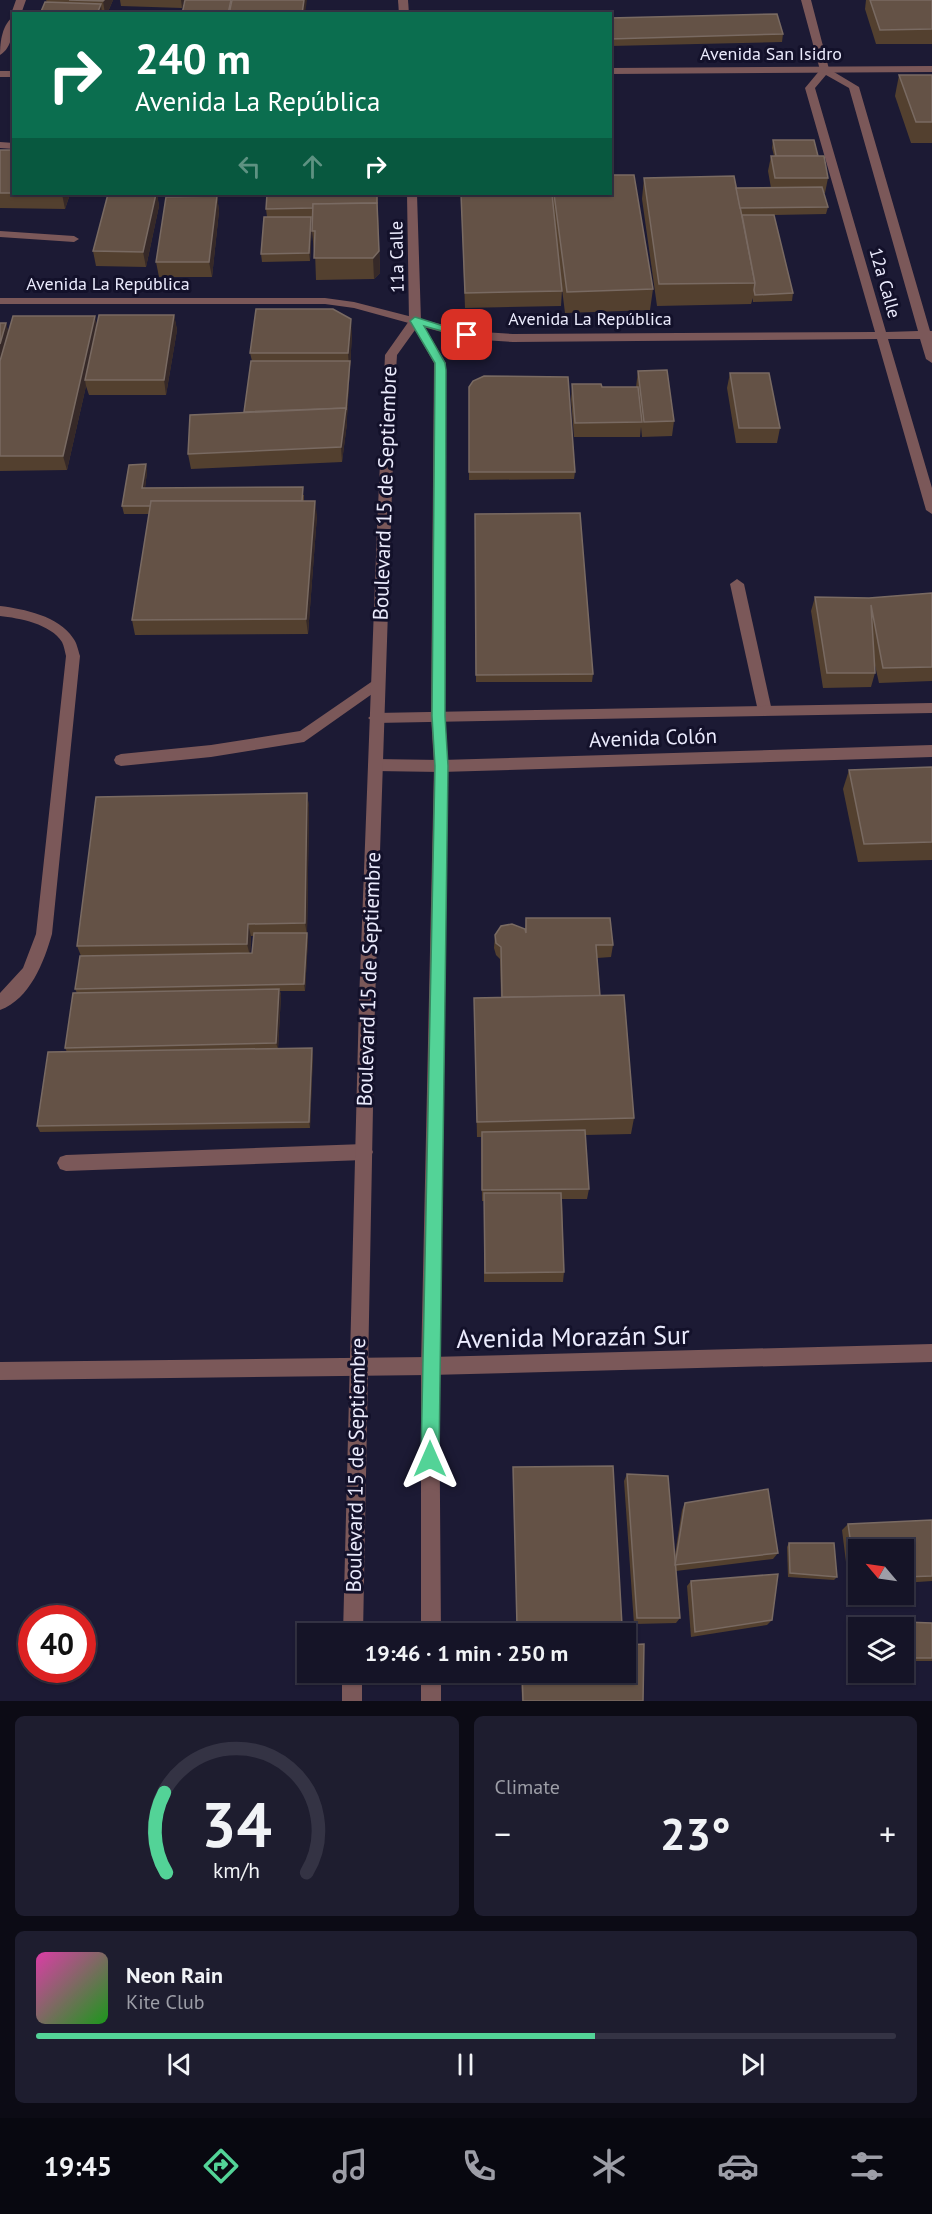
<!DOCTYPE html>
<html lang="en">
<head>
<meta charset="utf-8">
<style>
  body { margin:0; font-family:"PT Sans",sans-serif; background:#1e1d2f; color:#f1f3f6; height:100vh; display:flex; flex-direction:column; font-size:22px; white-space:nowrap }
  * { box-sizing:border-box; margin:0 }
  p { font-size:20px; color:#9d9ea7 }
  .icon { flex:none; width:33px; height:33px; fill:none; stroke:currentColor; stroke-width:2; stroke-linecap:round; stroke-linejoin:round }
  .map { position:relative; height:1701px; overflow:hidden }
  .drawer { display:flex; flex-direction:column; gap:15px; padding:15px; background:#0c0b15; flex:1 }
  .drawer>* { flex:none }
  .guide { position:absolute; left:12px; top:12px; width:600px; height:183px; border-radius:0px; box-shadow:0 2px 4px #0004,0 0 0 2px #343344; background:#0b6e4f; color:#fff; overflow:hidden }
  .needle { width:39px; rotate:299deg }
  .buttons { position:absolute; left:848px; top:1539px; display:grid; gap:12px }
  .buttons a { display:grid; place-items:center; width:66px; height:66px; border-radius:0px; background:#151427; box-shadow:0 2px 4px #0004,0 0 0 2px #343344; font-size:30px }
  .speed { position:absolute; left:18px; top:1605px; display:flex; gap:12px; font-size:30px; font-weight:700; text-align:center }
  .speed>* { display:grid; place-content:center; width:78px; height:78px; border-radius:50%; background:#151427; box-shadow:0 2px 4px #0004,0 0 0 2px #343344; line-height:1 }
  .speed .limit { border:9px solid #d22; background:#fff; color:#111 }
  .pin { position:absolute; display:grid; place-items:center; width:51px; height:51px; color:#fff; margin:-26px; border-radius:12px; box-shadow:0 3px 9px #0006 }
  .me { position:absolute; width:66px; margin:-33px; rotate:0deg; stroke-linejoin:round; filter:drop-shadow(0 0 4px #0008) }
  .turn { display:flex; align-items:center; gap:21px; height:126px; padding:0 24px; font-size:27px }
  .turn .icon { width:78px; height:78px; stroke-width:2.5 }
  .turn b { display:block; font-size:42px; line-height:51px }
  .lanes { display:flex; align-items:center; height:57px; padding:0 24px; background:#0003; justify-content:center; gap:30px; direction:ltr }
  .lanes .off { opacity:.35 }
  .big { font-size:45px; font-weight:800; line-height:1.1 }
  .drawer .tile { flex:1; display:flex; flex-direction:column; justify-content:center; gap:9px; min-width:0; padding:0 21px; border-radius:9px; background:#1e1d2f }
  .drawer .dial { align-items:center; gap:0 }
  .dial svg { height:156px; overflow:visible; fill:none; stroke:#343344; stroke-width:7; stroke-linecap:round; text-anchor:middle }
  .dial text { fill:#f1f3f6; stroke:none }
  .song { display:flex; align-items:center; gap:18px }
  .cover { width:72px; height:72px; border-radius:9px; background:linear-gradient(135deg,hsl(320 70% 55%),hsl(120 70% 35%)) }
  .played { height:6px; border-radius:3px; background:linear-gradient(90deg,#53d397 65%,#343344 65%) }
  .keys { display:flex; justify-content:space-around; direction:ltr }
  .heat { display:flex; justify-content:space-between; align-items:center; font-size:33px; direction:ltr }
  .drawer .tiles { flex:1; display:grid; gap:15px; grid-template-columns:1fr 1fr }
  .tile:last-child { grid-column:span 2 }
  .trip { position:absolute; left:297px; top:1623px; width:339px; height:60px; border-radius:0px; background:#151427; box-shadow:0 2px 4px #0004,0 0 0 2px #343344; font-weight:800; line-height:60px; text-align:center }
  .menu { display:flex; height:96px; justify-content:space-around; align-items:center; background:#080810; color:#9d9ea7 }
  .menu .icon { width:42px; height:42px }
  .menu .active { color:#53d397 }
  .menu b { font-size:27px; color:#f1f3f6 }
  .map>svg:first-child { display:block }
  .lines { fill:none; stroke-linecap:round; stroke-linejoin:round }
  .service { fill:#7b5859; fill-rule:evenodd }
  .minor { fill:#7b5859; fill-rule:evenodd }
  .tertiary { fill:#7b5859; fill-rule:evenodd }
  .wall { fill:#53402f; fill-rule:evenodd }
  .shaded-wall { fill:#362928 }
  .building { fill:#645246; stroke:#796a62; stroke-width:1.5 }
  .route { fill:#53d397; stroke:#368962; stroke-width:1.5 }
  .labels { text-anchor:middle; stroke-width:6; stroke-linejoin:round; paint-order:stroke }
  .far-street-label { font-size:18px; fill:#ebebfd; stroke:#13112a }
  .street-label { font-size:21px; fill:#ebebfd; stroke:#13112a }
  .near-street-label { font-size:26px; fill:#ebebfd; stroke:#13112a }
</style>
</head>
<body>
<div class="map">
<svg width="932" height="1701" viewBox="0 0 932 1701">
  <rect width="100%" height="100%" fill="#1c1a34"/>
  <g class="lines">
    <g class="service">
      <path d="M 0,142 L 14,143 L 14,149 L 0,148 Z"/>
      <path d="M 0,231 L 74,236 L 79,239 L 74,242 L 0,237 Z"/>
      <path d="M 737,579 L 744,584 L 772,711 L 765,716 L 758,711 L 730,584 Z"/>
      <path d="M 377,678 L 382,679 L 384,683 L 382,687 L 304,742 L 211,757 L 121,766 L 116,764 L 114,760 L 116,756 L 121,754 L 211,745 L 300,731 Z"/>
      <path d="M 364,1144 L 370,1146 L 373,1152 L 370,1158 L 364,1160 L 66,1171 L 60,1169 L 57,1163 L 60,1157 L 66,1155 Z"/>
    </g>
    <g class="minor">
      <path d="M 16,0 L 26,0 L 21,14 L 14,14 L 14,16 L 11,14 Z"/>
      <path d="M 398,0 L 408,0 L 409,14 L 399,14 Z"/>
      <path d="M 801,0 L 811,0 L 829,69 L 859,87 L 930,331 L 932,331 L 932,363 L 926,359 L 920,339 L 888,339 L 932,488 L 932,514 L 926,510 L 877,339 L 513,342 L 467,339 L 354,308 L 325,304 L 0,304 L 0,298 L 325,298 L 354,302 L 467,331 L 513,334 L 875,332 L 805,88 L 820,70 ZM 826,75 L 849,88 L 918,331 L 886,332 L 815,88 Z"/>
      <path d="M 14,16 C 14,29 12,48 0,55 C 0,42 2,24 14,16 Z"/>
      <path d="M 0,606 C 24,609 59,616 73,638 C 77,643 78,650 80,656 L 52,934 C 44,962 30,999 0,1010 L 0,993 L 23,968 L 36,934 L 66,656 C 65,652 64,646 62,642 C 51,624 19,618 0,616 Z"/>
      <path d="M 932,703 L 932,713 L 375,723 L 368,718 L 375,713 Z"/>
      <path d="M 932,745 L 932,757 L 441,772 L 375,771 L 370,769 L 368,765 L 370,761 L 375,759 L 441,760 Z"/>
      <path d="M 932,1344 L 932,1362 L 430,1375 L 0,1380 L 0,1362 L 430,1357 Z"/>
    </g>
    <g class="tertiary">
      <path d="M 932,66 L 932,72 L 610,74 L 610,68 Z"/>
      <rect x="0" y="71" width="14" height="6"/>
      <path d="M 407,194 L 417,194 L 421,321 L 446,363 L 445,716 L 448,766 L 439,1366 L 441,1634 L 421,1634 L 421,1366 L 434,766 L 431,716 L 434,363 L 415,330 L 397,355 L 396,371 L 375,1002 L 363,1634 L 343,1634 L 359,1002 L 377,529 L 385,355 L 409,321 Z"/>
      <rect x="342" y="1672" width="20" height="29"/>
      <rect x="421" y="1672" width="20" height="29"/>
    </g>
  </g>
  <g class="wall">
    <path d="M 46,0 L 113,0 L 107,14 L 40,14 L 47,2 Z"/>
    <path d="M 120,0 L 184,0 L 182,8 L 121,6 Z"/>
    <path d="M 866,0 L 932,0 L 932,44 L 876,44 L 865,9 Z"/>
    <path d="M 610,18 L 783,34 L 782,42 L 610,46 Z"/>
    <path d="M 899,75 L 932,75 L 932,143 L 911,143 L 895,96 Z"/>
    <path d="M 773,140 L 818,156 L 828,178 L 825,193 L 824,193 L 828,207 L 826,214 L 774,215 L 793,293 L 792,301 L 753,302 L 753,298 L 751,304 L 657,306 L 642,199 L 644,178 L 736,188 L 771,188 L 768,171 L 771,156 L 774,156 L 772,148 Z"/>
    <path d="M 0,150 L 70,194 L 65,209 L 0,208 Z"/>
    <path d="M 108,194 L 165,194 L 157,194 L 159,206 L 146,267 L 96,266 L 93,251 Z"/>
    <path d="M 267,194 L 378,214 L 380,273 L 374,279 L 316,280 L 315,252 L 314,252 L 312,231 L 312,223 L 310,261 L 262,262 L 261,254 L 267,217 L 266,209 Z"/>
    <path d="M 461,194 L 610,194 L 653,289 L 650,310 L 565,313 L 559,265 L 562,291 L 561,306 L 465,308 Z"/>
    <path d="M 217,196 L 219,211 L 212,277 L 159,277 L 156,262 Z"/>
    <path d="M 174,315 L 177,330 L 166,395 L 89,395 L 86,386 L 67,470 L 0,471 L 0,323 L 6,323 L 8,332 L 97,325 Z"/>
    <path d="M 352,334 L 347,417 L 347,423 L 342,462 L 191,469 L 188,454 L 244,412 L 252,361 L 250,353 Z"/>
    <path d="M 638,371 L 674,421 L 672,436 L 642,437 L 641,427 L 640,437 L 574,437 L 571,399 L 572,384 L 602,387 L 636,387 Z"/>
    <path d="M 730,373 L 780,428 L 777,443 L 736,443 L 727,388 Z"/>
    <path d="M 469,387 L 575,472 L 574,479 L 469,480 Z"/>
    <path d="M 146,464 L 147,472 L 145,488 L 304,495 L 304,501 L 317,515 L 308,634 L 135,635 L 132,620 L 149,514 L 124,514 L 122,506 Z"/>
    <path d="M 475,514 L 593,674 L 592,682 L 476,682 Z"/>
    <path d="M 932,593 L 932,681 L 879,683 L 874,661 L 875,673 L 871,687 L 823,688 L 811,611 L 815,597 L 869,598 Z"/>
    <path d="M 932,767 L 932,860 L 858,862 L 843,789 L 849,770 Z"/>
    <path d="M 307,793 L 309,807 L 307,933 L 308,939 L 305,991 L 280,991 L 281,995 L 278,1049 L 313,1054 L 310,1128 L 40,1132 L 37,1126 L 67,1052 L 65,1048 L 77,993 L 75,989 L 81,956 L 77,946 ZM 251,936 L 254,936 L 252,953 L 250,953 Z"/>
    <path d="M 526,918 L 613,945 L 611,957 L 597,958 L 600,996 L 634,1118 L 631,1134 L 585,1135 L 589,1189 L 587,1199 L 562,1199 L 564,1272 L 563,1282 L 484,1282 L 484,1201 L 482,1201 L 481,1137 L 477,1137 L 474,998 L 501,998 L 500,959 L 496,955 L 494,948 L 495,935 L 525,931 Z"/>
    <path d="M 513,1467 L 622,1625 L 620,1628 L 517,1629 Z"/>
    <path d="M 627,1474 L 675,1555 L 682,1510 L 685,1503 L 778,1553 L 773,1559 L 676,1571 L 680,1618 L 676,1623 L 634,1624 L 624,1481 Z"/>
    <path d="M 932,1520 L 932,1581 L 903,1583 L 903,1550 L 858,1550 L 858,1585 L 849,1586 L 842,1530 L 848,1524 Z"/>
    <path d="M 789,1543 L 837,1577 L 834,1580 L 788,1577 L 787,1547 Z"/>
    <path d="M 691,1581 L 772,1620 L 767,1625 L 691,1637 L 687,1586 Z"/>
    <path d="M 878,1621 L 932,1623 L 932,1661 L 903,1661 L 903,1628 L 875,1628 L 875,1624 Z"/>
    <path d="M 521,1672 L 626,1672 L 643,1701 L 522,1701 Z"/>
  </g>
  <g class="shaded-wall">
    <path d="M 104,0 L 113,0 L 107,14 L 105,14 L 103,1 Z"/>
    <path d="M 181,0 L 184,0 L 182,8 Z"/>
    <path d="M 304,0 L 307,0 L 305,14 L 302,14 Z"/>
    <path d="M 101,4 L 102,14 L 97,14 Z"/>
    <path d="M 62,194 L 70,194 L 65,209 Z"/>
    <path d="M 156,194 L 157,194 L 159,206 L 146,267 L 143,252 Z"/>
    <path d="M 377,194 L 378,194 L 378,214 L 380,273 L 374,279 L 373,258 Z"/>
    <path d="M 217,196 L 219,211 L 212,277 L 209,262 Z"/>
    <path d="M 311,217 L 312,224 L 310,261 L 309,253 Z"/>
    <path d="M 174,315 L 177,330 L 166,395 L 164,380 Z"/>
    <path d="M 95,316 L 98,331 L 85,380 L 86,386 L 67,470 L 63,456 Z"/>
    <path d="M 351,319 L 352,334 L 347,417 L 347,423 L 342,462 L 341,447 L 349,368 L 348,353 Z"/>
    <path d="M 6,323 L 10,338 L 0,375 L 0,344 Z"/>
    <path d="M 146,464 L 147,472 L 144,495 L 142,488 Z"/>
    <path d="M 315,501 L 317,515 L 308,634 L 306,619 Z"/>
    <path d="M 307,793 L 309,807 L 307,934 L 307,933 L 308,939 L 305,991 L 304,984 L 307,935 L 305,923 Z"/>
    <path d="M 248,924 L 251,936 L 250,956 L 247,944 Z"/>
    <path d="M 279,989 L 281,995 L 278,1049 L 276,1043 Z"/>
    <path d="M 312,1048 L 313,1054 L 310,1128 L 309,1122 Z"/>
  </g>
  <g class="building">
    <path d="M 69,0 L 104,0 L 103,1 Z"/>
    <path d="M 185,0 L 231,0 L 228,14 L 182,14 Z"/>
    <path d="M 232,0 L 304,0 L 302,14 L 229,14 Z"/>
    <path d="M 870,0 L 932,0 L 932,29 L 880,30 Z"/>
    <path d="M 45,2 L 101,4 L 97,14 L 40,14 Z"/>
    <path d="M 777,14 L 783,34 L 610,39 L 610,18 Z"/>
    <path d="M 899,75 L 932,75 L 932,122 L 916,122 Z"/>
    <path d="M 773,140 L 814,140 L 818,156 L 776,156 Z"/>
    <rect x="0" y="150" width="14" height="43"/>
    <path d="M 771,156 L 824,156 L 828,178 L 775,178 Z"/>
    <path d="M 610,175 L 634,175 L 653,289 L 567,292 L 554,194 L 610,194 Z"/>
    <path d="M 734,176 L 755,283 L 659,284 L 644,178 Z"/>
    <path d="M 822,187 L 828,207 L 740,208 L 736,188 Z"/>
    <path d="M 108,194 L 156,194 L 143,252 L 93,251 Z"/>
    <path d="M 267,194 L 377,194 L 377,203 L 313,204 L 313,208 L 266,209 Z"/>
    <path d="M 461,194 L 552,194 L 562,291 L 465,293 Z"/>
    <path d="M 217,196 L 209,262 L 156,262 L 166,197 Z"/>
    <path d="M 377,203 L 379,251 L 373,258 L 314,258 L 315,231 L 312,231 L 313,204 Z"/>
    <path d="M 742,215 L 774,215 L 793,293 L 755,295 L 754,290 L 755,283 Z"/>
    <path d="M 264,217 L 311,217 L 309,253 L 261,254 Z"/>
    <path d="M 256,309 L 333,309 L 351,319 L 348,353 L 250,353 Z"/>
    <path d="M 99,315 L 174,315 L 164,380 L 85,380 Z"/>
    <path d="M 13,316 L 95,316 L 63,456 L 0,456 L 0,361 Z"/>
    <path d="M 0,323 L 6,323 L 0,344 Z"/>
    <path d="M 251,361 L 350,361 L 346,410 L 346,408 L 244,412 Z"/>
    <path d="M 667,370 L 674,421 L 644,422 L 638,371 Z"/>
    <path d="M 730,373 L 769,373 L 780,428 L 739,428 Z"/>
    <path d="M 484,376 L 568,377 L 575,472 L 469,472 L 469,387 L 473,381 Z"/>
    <path d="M 572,384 L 601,384 L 602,387 L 638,387 L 642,422 L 575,423 Z"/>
    <path d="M 346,408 L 341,447 L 188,454 L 190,415 Z"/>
    <path d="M 146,464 L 142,488 L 303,487 L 302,501 L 151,501 L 151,506 L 122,506 L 129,465 Z"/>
    <path d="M 151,501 L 315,501 L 306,619 L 132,620 Z"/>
    <path d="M 580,513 L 593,674 L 476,675 L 475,514 Z"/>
    <path d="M 932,593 L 932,667 L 883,668 L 871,605 L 875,673 L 827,673 L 815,597 L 869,598 Z"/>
    <path d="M 932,767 L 932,842 L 864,844 L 849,770 Z"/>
    <path d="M 307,793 L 305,923 L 248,924 L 247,944 L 77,946 L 96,797 Z"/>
    <path d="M 526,918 L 610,918 L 613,945 L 596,945 L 600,996 L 502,997 L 501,947 L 496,943 L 495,935 L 501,926 L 512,924 L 525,929 L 526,933 Z"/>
    <path d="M 254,933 L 307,933 L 304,984 L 75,989 L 80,956 L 252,953 Z"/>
    <path d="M 279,989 L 276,1043 L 65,1048 L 73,993 Z"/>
    <path d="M 624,995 L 634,1118 L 477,1122 L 474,998 Z"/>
    <path d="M 312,1048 L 309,1122 L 37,1126 L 48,1052 Z"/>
    <path d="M 585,1130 L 589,1189 L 482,1190 L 482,1132 Z"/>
    <path d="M 484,1193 L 561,1193 L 564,1272 L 485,1273 Z"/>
    <path d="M 613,1466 L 622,1625 L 517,1626 L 513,1467 Z"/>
    <path d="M 627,1474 L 668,1476 L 680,1618 L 637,1618 Z"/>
    <path d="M 768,1489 L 778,1553 L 675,1565 L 685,1503 Z"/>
    <path d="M 932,1520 L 932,1576 L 903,1577 L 903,1550 L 858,1550 L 858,1580 L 856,1580 L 848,1524 Z"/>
    <path d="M 789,1543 L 834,1543 L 837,1577 L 790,1573 Z"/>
    <path d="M 778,1574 L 772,1620 L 695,1632 L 691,1581 Z"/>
    <path d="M 878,1621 L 932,1623 L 932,1658 L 903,1658 L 903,1628 L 879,1628 Z"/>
    <path d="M 644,1644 L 643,1701 L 523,1701 L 522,1672 L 626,1672 L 626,1645 Z"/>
  </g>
  <path class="route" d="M 415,317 L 472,335 L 467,338 L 424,326 L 445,363 L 446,370 L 445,716 L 448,766 L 439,1459 L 436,1465 L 430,1468 L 424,1465 L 421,1459 L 435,766 L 432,716 L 435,370 L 435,363 L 410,321 Z"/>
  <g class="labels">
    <g class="far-street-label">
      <text x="771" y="60">Avenida San Isidro</text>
      <text transform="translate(397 257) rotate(-91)" y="6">11a Calle</text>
      <text transform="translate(885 283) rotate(74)" y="6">12a Calle</text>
      <text x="108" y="290">Avenida La República</text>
      <text x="590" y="325">Avenida La República</text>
    </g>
    <g class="street-label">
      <text transform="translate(385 493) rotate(-88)" y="7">Boulevard 15 de Septiembre</text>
      <text transform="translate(653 738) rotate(-2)" y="7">Avenida Colón</text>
      <text transform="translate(369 979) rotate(-88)" y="7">Boulevard 15 de Septiembre</text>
      <text transform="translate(356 1465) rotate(-89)" y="7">Boulevard 15 de Septiembre</text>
    </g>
    <g class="near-street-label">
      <text transform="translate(573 1337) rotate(-1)" y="9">Avenida Morazán Sur</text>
    </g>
  </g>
</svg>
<div class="buttons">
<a><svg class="needle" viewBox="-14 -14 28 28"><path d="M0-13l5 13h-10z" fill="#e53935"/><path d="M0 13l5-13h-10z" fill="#9d9ea7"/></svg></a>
<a><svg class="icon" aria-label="layers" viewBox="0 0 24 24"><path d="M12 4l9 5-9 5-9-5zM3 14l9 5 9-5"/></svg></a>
</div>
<div class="speed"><div class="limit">40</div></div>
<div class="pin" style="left:467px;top:335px;background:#d93025"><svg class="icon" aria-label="arrive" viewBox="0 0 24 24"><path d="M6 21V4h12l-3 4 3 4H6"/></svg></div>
<svg class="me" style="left:430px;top:1459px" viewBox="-20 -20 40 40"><path d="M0-17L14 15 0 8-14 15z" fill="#53d397" stroke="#fff" stroke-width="4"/></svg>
<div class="trip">19:46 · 1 min · 250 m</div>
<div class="guide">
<div class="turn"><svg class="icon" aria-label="right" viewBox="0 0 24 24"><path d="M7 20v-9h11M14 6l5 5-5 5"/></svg><div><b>240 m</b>Avenida La República</div></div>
<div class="lanes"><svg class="icon off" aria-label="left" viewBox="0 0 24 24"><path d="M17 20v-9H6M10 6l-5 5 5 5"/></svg><svg class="icon off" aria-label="ahead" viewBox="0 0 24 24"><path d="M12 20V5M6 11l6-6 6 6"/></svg><svg class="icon" aria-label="right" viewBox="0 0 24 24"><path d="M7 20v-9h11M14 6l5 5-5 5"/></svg></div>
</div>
</div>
<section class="drawer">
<div class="tiles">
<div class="tile dial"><svg viewBox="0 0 100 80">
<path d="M14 69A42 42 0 1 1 86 69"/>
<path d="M14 69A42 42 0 0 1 13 28" stroke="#53d397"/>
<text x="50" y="56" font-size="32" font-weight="700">34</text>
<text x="50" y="72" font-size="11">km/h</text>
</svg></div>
<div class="tile"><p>Climate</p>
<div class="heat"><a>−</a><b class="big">23°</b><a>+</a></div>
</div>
<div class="tile">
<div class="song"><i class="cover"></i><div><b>Neon Rain</b><p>Kite Club</p></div></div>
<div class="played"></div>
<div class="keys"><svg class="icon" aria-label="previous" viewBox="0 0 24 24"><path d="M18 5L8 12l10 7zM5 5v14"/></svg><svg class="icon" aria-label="pause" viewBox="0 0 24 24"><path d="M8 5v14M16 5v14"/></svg><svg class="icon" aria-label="next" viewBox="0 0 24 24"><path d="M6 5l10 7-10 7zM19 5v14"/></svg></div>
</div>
</div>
</section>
<nav class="menu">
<b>19:45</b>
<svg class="icon active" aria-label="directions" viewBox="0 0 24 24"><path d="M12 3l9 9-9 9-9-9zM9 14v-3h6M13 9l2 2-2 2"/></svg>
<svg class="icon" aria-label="music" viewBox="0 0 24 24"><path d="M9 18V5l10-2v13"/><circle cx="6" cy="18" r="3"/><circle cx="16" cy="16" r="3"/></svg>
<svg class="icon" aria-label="phone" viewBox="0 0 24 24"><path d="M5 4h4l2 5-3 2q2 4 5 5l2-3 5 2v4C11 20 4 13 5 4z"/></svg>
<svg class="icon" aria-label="climate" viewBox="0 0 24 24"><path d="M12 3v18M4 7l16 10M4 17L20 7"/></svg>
<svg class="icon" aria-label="car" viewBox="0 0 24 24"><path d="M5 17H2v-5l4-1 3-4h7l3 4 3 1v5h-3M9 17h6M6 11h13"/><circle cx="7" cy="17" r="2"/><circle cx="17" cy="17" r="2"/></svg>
<svg class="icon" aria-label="filters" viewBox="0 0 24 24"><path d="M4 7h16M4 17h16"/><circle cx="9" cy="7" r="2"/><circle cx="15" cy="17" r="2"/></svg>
</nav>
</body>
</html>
